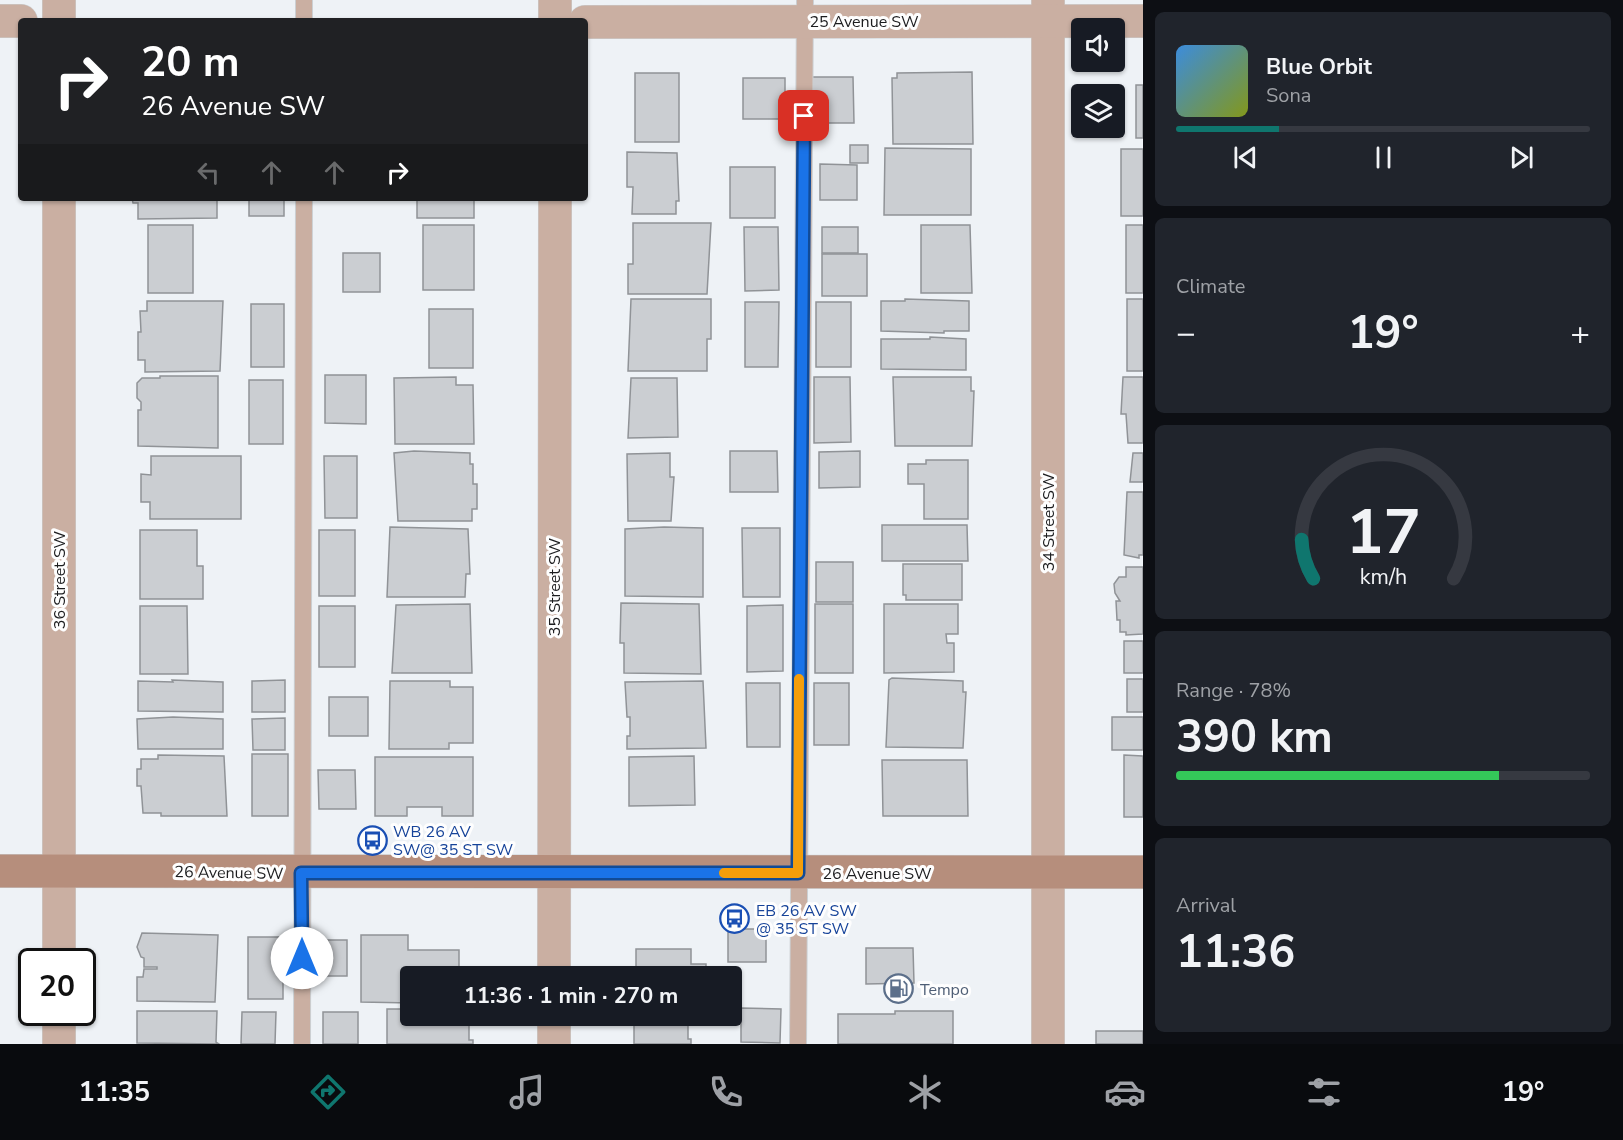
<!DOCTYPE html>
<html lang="en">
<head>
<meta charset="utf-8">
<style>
  body { margin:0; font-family:"Nunito Sans",sans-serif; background:#20242c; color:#f1f3f6; height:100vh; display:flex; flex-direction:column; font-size:22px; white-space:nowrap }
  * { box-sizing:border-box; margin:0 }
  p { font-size:20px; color:#9ea1a6 }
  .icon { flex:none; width:33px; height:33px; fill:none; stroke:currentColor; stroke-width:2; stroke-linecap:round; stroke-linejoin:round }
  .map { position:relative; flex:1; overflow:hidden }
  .side { display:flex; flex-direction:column; gap:12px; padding:12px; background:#0d0f14; width:480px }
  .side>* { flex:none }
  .guide { position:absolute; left:18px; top:18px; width:570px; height:183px; border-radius:6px; box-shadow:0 2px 4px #0004; background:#202124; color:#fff; overflow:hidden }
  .buttons { position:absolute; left:1071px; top:18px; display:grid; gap:12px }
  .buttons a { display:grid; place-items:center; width:54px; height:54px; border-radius:6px; background:#171b24; box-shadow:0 2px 4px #0004; font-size:30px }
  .speed { position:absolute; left:18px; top:948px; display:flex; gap:12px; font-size:30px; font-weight:700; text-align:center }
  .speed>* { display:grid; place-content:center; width:78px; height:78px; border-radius:50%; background:#171b24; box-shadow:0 2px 4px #0004; line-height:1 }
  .speed .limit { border:3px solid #111; border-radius:9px; background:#fff; color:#111 }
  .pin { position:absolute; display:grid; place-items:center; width:51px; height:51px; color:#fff; margin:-26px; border-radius:12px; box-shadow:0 3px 9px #0006 }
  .me { position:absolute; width:66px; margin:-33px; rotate:0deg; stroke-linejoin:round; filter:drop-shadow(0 0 4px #0008) }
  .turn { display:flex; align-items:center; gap:21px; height:126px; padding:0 24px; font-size:27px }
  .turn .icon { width:78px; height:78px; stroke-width:2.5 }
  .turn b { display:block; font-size:42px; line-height:51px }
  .lanes { display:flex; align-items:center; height:57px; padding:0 24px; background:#0003; justify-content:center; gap:30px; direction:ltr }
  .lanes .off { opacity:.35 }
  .big { font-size:45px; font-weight:700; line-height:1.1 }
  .side .tile { flex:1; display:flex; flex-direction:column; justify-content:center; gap:9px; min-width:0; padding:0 21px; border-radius:9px; background:#20242c }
  .side .dial { align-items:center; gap:0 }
  .dial svg { height:156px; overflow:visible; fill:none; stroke:#363941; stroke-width:7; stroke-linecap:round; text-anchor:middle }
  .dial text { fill:#f1f3f6; stroke:none }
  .song { display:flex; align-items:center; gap:18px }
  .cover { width:72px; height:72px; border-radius:9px; background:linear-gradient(135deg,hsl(210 70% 55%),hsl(70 70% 35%)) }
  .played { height:6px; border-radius:3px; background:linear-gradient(90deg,#0f766e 25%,#363941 25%) }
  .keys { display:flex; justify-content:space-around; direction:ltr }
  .heat { display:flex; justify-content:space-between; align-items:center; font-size:33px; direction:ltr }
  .charge { height:9px; border-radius:4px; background:linear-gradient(90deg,#34c759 78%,#363941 0) }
  .trip { position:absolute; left:400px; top:966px; width:342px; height:60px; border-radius:6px; background:#171b24; box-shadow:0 2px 4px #0004; font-weight:700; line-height:60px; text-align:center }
  .menu { display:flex; height:96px; justify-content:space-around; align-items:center; background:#090b0e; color:#9ea1a6 }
  .menu .icon { width:42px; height:42px }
  .menu .current { color:#0f766e }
  .menu b { font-size:27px; color:#f1f3f6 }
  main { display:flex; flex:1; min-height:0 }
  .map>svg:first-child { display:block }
  .building { fill:#cbced2; stroke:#909397; stroke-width:1.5 }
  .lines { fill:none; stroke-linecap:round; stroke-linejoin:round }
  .lane-casing { stroke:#ccd0d3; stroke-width:18 }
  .street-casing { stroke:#ccd0d3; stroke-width:34 }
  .secondary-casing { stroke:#ccd0d3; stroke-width:34 }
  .lane { stroke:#caafa2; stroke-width:16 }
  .street { stroke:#caafa2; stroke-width:33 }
  .secondary { stroke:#b68e7c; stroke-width:33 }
  .route-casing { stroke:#114b97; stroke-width:15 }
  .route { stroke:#1a73e8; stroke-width:10 }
  .slow { stroke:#f59e0b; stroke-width:10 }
  .labels { text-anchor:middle; stroke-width:6; stroke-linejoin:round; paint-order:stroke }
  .street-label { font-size:16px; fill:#1b1c1e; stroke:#fefefe }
  .transit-label { font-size:16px; fill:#164399; stroke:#fefefe; text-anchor:start }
  .service-label { font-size:16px; fill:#4e5e75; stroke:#fefefe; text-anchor:start }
</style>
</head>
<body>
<main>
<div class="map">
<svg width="1143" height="1044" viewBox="0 0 1143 1044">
  <rect width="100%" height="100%" fill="#eef2f6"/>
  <g class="building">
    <path d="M 972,72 L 973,144 L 893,144 L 892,78 L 897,78 L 897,73 Z"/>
    <rect x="635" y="73" width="44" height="69"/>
    <path d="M 812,77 L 853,77 L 854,123 L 812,123 Z"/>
    <rect x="743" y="78" width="42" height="41"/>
    <rect x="1136" y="85" width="7" height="53"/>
    <rect x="850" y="145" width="18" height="18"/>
    <path d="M 885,148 L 971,149 L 971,215 L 884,215 Z"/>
    <rect x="1121" y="149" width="22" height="67"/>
    <path d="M 627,152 L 677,153 L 679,201 L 676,201 L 676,214 L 632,214 L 633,187 L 627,187 Z"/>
    <path d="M 820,164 L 857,165 L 857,200 L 820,200 Z"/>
    <rect x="730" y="167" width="45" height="51"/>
    <path d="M 132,198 L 217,198 L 217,218 L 138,219 L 138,203 L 133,203 Z"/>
    <rect x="249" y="198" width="35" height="18"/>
    <rect x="417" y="198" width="57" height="20"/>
    <path d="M 633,223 L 711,223 L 707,294 L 628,294 L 628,264 L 633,264 Z"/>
    <rect x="148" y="225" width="45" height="68"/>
    <rect x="423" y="225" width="51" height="65"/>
    <path d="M 921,225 L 970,225 L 972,293 L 921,293 Z"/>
    <rect x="1126" y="225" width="17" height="68"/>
    <path d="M 744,227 L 778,227 L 779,290 L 745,291 Z"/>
    <rect x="822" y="227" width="36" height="26"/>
    <rect x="343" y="253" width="37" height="39"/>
    <rect x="822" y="254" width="45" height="42"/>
    <path d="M 631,299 L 711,299 L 711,339 L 707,339 L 707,371 L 628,371 Z"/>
    <path d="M 905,299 L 969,301 L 969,331 L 944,331 L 944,333 L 881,331 L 881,301 L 905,301 Z"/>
    <rect x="1127" y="299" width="16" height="72"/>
    <path d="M 147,301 L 223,301 L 220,371 L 145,372 L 145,360 L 138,360 L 138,332 L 141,332 L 140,311 L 147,311 Z"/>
    <path d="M 745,302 L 779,302 L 778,367 L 745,367 Z"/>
    <rect x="816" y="302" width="35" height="65"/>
    <rect x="251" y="304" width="33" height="63"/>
    <rect x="429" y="309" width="44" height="59"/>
    <path d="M 930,337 L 966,339 L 966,370 L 881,369 L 881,339 L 930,339 Z"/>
    <path d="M 325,375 L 366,375 L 366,424 L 325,423 Z"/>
    <path d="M 160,376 L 218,376 L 218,448 L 138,446 L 138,410 L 141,410 L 141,402 L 137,398 L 137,383 L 142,378 L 160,378 Z"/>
    <path d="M 456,377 L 456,385 L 473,385 L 474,444 L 395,444 L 394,378 Z"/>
    <path d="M 814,377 L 850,377 L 851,442 L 814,443 Z"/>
    <path d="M 893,377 L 971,377 L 971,391 L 974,391 L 972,446 L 895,446 Z"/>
    <path d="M 1123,377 L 1143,377 L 1143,443 L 1128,443 L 1126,414 L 1121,414 Z"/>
    <path d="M 631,378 L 677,378 L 678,437 L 628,438 Z"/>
    <rect x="249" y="380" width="34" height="64"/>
    <path d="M 414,451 L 470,453 L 470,464 L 473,464 L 473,484 L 477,484 L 477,509 L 472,509 L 472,521 L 398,521 L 394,453 Z"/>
    <path d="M 730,451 L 777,451 L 778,492 L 730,492 Z"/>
    <path d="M 860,451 L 860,487 L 819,488 L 819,452 Z"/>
    <path d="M 670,453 L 670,477 L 674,477 L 671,521 L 628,521 L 627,454 Z"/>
    <path d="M 1133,453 L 1143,453 L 1143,482 L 1130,482 Z"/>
    <path d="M 151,456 L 241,456 L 241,519 L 150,519 L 150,502 L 141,502 L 141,474 L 151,475 Z"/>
    <path d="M 324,456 L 357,456 L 357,518 L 325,518 Z"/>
    <path d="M 926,460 L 968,460 L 968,519 L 924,519 L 924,484 L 908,484 L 908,464 L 926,464 Z"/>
    <path d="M 1127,492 L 1143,492 L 1143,555 L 1139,555 L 1139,558 L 1124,555 Z"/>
    <path d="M 882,525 L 967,525 L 968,561 L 882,561 Z"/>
    <path d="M 390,527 L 468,529 L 470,574 L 466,574 L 465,597 L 387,597 Z"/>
    <path d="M 664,527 L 703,528 L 703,597 L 625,596 L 625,529 Z"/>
    <path d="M 742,528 L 780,528 L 780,597 L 743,597 Z"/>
    <path d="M 140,530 L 197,530 L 197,566 L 203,566 L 203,599 L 140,599 Z"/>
    <rect x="319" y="530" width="36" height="66"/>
    <rect x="816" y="562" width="37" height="40"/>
    <path d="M 903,564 L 962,564 L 962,600 L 906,600 L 906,595 L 903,595 Z"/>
    <path d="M 1126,567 L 1143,567 L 1143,634 L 1126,635 L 1126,632 L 1120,632 L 1120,620 L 1117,620 L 1116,601 L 1120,601 L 1115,593 L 1114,584 L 1119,577 L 1126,577 Z"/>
    <path d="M 621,603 L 699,604 L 701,674 L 624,673 L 624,643 L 620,643 Z"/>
    <path d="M 470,604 L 472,673 L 392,673 L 396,605 Z"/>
    <rect x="815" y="604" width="38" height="69"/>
    <path d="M 884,604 L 958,604 L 958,634 L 946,634 L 947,643 L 954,643 L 954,672 L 884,673 Z"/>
    <path d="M 783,605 L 783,671 L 747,672 L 747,606 Z"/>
    <path d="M 140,606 L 187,606 L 188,674 L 140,674 Z"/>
    <rect x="319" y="606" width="36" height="61"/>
    <rect x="1124" y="641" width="19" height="32"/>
    <path d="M 892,678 L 963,681 L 963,692 L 966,692 L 963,748 L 886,747 L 889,680 Z"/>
    <rect x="1127" y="679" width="16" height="33"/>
    <path d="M 172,680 L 223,682 L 223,712 L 138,711 L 138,681 L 173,682 Z"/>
    <path d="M 285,680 L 285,712 L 252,712 L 252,681 Z"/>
    <path d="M 390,681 L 450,681 L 450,687 L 473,687 L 473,743 L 449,743 L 449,749 L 389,749 Z"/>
    <path d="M 703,681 L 706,748 L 627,749 L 627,736 L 630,736 L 630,717 L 627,717 L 625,682 Z"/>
    <path d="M 746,683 L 780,683 L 780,747 L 747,747 Z"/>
    <rect x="814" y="683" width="35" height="62"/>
    <rect x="329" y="697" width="39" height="39"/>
    <path d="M 173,717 L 223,719 L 223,749 L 138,749 L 137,719 Z"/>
    <rect x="1112" y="717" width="31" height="33"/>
    <path d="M 285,718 L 285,750 L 253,750 L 252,719 Z"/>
    <rect x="252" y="754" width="36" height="62"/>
    <path d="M 158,755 L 224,756 L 227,816 L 161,816 L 161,813 L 143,813 L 141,786 L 137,786 L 137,769 L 141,769 L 141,759 L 158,759 Z"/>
    <path d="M 1124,755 L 1143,756 L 1143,817 L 1124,817 Z"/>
    <path d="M 694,756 L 695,805 L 629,806 L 629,757 Z"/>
    <path d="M 375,757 L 473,757 L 473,816 L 442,816 L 442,807 L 407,807 L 407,816 L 375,816 Z"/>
    <path d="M 882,760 L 967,760 L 968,816 L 883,816 Z"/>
    <path d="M 318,770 L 355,770 L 356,809 L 319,809 Z"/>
    <rect x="728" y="929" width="38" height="33"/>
    <path d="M 142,933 L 218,935 L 215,1002 L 137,1001 L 137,977 L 143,977 L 144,969 L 157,969 L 157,967 L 144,967 L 144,958 L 141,957 L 137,947 Z"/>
    <path d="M 361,935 L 408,935 L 408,950 L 459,950 L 459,967 L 464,967 L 464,976 L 411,976 L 411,1003 L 361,1002 Z"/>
    <rect x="248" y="937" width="35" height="62"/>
    <rect x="321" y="940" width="26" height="36"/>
    <path d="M 866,948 L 913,948 L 914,983 L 866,984 Z"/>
    <path d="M 636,949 L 691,949 L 691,964 L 706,964 L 706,976 L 636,976 Z"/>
    <path d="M 741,1008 L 781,1009 L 780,1043 L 741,1042 Z"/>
    <path d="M 387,1009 L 411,1009 L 411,1016 L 459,1016 L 459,1022 L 469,1022 L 469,1040 L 473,1040 L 473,1044 L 387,1044 Z"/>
    <path d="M 137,1011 L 217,1011 L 216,1042 L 219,1044 L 137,1043 Z"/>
    <path d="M 895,1011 L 953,1011 L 953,1044 L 838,1044 L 838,1014 L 895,1014 Z"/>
    <path d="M 242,1012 L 276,1012 L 275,1044 L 241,1044 Z"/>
    <rect x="323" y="1012" width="35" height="32"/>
    <path d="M 634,1016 L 688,1016 L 688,1039 L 691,1039 L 691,1044 L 634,1044 Z"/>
    <rect x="1096" y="1031" width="47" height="13"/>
  </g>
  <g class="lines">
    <defs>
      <g id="lane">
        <path d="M 304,0 L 304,21"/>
        <path d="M 302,1044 L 304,198"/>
        <path d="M 798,1044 L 805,0"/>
      </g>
      <g id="street">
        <path d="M 59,0 L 59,21"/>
        <path d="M 555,0 L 555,21"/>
        <path d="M 1048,0 L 1048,1044"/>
        <path d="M 0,21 L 21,21"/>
        <path d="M 585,22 L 1143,21"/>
        <path d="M 59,198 L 59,962"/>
        <path d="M 554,976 L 555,198"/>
        <path d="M 59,1012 L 59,1044"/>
        <path d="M 554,1044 L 554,1016"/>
      </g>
      <path id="secondary" d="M 0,871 L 1143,872"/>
    </defs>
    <use href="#lane" class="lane-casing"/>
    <use href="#street" class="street-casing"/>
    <use href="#secondary" class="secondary-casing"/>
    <use href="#lane" class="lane"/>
    <use href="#street" class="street"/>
    <use href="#secondary" class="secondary"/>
  </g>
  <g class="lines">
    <defs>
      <path id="route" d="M 302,958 L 301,873 L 798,873 L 804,116"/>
    </defs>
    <use href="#route" class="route-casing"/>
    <use href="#route" class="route"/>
    <path class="slow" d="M 724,873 L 798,873 L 799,679"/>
  </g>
  <defs>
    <symbol id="bus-ring" viewBox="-11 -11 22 22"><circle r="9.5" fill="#fefefe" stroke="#1a4fb4" stroke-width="1.5"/><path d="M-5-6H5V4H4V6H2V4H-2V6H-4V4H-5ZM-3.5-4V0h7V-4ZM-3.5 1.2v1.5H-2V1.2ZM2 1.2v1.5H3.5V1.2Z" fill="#1a4fb4"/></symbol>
    <symbol id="fuel-ring" viewBox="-11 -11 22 22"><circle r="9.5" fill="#fefefe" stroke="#5c6f8a" stroke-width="1.5"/><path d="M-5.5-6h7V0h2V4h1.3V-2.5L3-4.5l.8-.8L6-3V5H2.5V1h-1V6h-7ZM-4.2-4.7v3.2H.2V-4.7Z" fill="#5c6f8a"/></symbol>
  </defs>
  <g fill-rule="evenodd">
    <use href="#bus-ring" x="356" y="824" width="33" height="33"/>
    <use href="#bus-ring" x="718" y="902" width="33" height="33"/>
    <use href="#fuel-ring" x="882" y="972" width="33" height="33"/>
  </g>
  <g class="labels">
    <g class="street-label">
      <text x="864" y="27">25 Avenue SW</text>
      <text transform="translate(1048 522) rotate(-90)" y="6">34 Street SW</text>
      <text transform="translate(59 580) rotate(-90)" y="6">36 Street SW</text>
      <text transform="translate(554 587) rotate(-90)" y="6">35 Street SW</text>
      <text transform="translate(229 872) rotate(1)" y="6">26 Avenue SW</text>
      <text x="877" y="879">26 Avenue SW</text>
    </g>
    <g class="transit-label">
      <text x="393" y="837">WB 26 AV<tspan x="393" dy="18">SW@ 35 ST SW</tspan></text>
      <text x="756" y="916">EB 26 AV SW<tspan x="756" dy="18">@ 35 ST SW</tspan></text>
    </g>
    <g class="service-label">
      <text x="920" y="995">Tempo</text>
    </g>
  </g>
</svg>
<div class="buttons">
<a><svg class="icon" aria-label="sound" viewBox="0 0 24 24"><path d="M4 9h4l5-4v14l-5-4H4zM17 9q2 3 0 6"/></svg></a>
<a><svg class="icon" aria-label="layers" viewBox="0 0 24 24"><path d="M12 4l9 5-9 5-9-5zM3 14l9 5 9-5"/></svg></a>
</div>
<div class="speed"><div class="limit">20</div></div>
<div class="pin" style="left:804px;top:116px;background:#d93025"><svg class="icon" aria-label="arrive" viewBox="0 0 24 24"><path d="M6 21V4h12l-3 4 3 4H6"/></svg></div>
<svg class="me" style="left:302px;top:958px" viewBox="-20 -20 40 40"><circle r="19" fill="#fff"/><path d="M0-13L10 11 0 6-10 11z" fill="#1a73e8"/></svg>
<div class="trip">11:36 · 1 min · 270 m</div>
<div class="guide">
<div class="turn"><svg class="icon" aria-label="right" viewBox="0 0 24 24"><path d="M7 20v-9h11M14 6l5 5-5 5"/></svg><div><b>20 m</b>26 Avenue SW</div></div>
<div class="lanes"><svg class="icon off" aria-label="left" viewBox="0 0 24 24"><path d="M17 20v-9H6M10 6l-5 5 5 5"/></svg><svg class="icon off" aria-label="ahead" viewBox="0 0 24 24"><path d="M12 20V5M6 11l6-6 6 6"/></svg><svg class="icon off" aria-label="ahead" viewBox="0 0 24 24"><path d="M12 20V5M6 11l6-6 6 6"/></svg><svg class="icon" aria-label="right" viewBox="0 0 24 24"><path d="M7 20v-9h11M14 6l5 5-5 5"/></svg></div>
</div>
</div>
<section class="side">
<div class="tile">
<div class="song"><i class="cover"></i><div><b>Blue Orbit</b><p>Sona</p></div></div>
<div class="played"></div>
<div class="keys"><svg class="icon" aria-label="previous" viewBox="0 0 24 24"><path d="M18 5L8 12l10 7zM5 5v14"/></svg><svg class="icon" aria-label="pause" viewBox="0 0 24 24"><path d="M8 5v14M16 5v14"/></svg><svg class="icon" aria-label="next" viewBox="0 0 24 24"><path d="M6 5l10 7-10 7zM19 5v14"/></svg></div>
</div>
<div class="tile"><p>Climate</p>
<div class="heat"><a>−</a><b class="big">19°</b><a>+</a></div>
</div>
<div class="tile dial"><svg viewBox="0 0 100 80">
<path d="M14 69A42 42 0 1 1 86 69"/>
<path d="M14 69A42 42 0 0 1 8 49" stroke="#0f766e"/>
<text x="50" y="56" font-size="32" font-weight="700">17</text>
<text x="50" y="72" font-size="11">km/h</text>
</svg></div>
<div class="tile"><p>Range · 78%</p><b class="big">390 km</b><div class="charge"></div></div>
<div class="tile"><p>Arrival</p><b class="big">11:36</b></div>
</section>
</main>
<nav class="menu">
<b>11:35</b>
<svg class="icon current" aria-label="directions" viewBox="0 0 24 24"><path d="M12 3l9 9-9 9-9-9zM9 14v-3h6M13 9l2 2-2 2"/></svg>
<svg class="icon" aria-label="music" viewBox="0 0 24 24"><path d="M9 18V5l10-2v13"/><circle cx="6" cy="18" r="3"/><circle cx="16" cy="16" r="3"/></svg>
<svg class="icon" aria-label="phone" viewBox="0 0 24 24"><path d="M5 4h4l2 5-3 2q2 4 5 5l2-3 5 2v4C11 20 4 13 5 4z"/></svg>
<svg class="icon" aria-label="climate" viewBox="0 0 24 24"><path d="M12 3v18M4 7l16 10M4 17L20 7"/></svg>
<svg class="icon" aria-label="car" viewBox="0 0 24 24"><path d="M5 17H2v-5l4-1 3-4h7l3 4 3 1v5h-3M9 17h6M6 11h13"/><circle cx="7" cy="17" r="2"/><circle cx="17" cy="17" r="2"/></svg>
<svg class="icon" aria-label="filters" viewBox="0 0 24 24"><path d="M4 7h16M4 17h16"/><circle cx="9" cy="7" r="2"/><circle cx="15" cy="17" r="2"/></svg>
<b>19°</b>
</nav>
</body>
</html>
